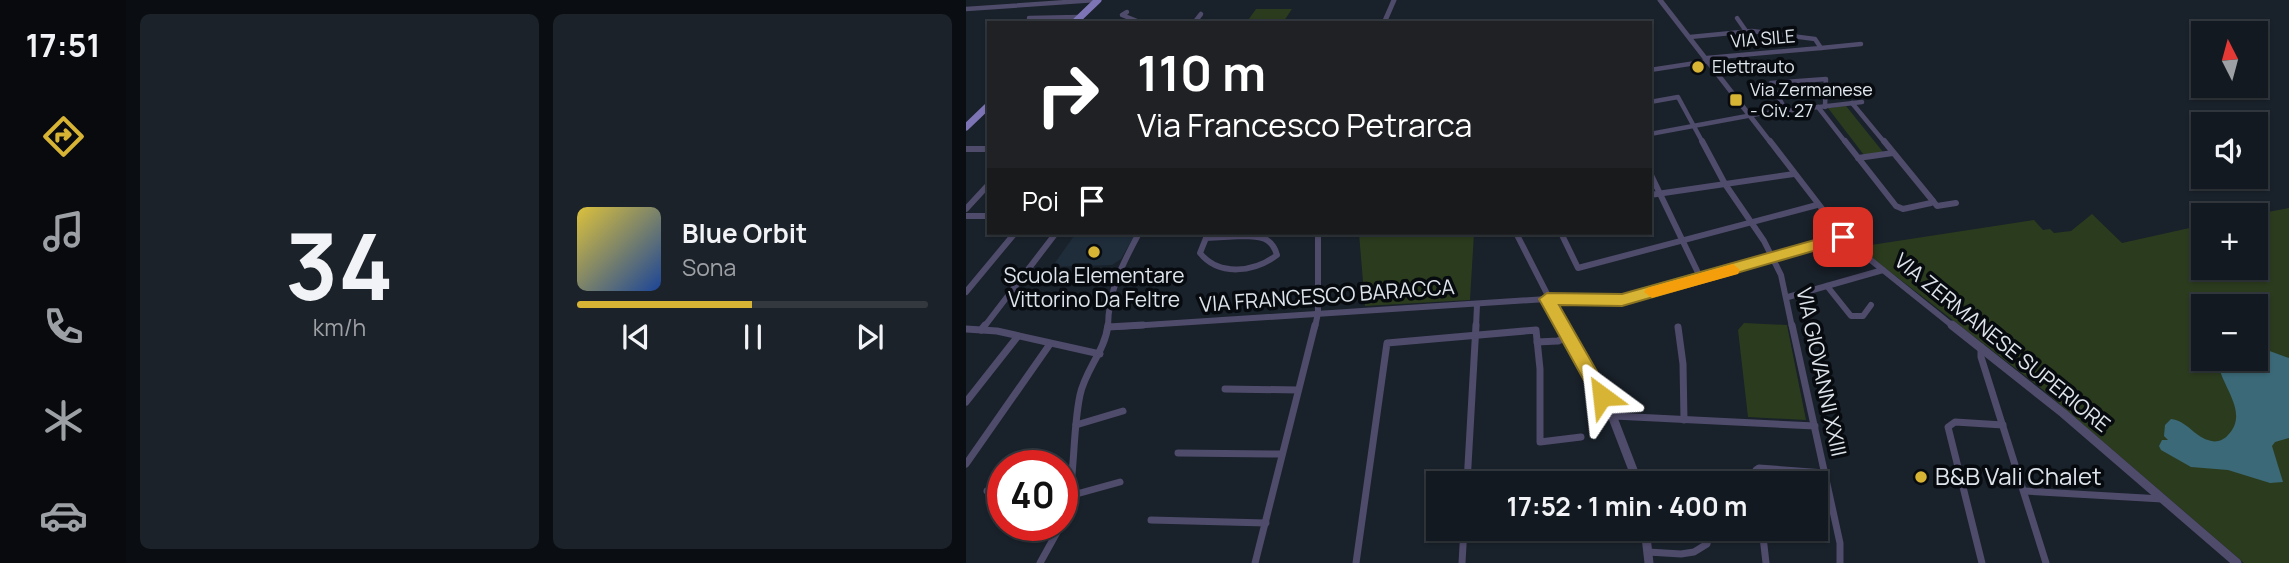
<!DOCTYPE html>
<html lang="it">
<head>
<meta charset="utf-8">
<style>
  body { margin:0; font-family:Manrope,sans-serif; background:#1c2229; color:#f1f3f6; height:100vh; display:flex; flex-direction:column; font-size:26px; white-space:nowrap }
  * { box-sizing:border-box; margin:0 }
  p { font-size:23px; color:#9da0a5 }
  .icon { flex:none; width:38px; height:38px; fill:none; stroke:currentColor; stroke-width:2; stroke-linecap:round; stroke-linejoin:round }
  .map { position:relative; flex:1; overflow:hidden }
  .panel { display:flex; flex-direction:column; gap:14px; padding:14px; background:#0a0e12; width:840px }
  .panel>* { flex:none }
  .banner { position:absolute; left:21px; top:21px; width:665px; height:214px; border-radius:0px; box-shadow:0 2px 5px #0004,0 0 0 2px #32383e; background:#202124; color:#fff; overflow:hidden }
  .needle { width:46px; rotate:354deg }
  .fabs { position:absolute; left:1225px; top:21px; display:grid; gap:14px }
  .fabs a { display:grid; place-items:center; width:77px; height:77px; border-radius:0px; background:#131920; box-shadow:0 2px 5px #0004,0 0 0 2px #32383e; font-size:35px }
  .speed { position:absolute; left:21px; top:450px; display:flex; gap:14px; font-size:35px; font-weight:700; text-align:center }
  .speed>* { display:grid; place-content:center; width:91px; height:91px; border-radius:50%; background:#131920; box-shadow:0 2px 5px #0004,0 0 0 2px #32383e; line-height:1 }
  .speed .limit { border:10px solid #d22; background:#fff; color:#111 }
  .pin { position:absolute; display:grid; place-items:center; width:60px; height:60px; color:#fff; margin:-30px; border-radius:14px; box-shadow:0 4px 10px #0006 }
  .me { position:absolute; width:77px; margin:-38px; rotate:330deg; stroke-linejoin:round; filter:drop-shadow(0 0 5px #0008) }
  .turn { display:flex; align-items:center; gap:24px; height:147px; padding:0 35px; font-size:32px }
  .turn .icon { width:91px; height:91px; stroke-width:2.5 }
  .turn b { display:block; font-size:49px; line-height:60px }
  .then { display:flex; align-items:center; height:66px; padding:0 35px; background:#0003; gap:14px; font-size:26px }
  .panel .card { flex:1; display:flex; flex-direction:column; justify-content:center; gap:10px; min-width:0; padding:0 24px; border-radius:10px; background:#1c2229 }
  .panel .dial { align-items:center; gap:0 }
  .dial b { font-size:91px; line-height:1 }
  .song { display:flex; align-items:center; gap:21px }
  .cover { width:84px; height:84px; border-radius:10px; background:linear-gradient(135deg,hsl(50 70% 55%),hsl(220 70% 35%)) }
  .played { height:7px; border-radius:4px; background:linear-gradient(90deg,#d8b434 50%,#32383e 50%) }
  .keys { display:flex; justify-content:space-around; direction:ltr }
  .panel .tiles { flex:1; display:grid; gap:14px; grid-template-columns:repeat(2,1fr) }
  .trip { position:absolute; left:460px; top:471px; width:402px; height:70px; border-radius:0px; background:#131920; box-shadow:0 2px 5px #0004,0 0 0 2px #32383e; font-weight:700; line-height:70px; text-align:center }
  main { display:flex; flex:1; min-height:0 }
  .menu { display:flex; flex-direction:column; width:126px; justify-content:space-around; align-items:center; background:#080a0d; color:#9da0a5 }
  .menu .icon { width:49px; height:49px }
  .menu .active { color:#d8b434 }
  .menu b { font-size:32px; color:#f1f3f6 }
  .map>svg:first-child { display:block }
  .built { fill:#1f2c3a }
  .green { fill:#2b3b1e; fill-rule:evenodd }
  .water { fill:#3b6978 }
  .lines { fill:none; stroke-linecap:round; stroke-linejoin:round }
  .minor-far2 { stroke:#4f4b6b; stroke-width:4.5 }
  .minor-far1 { stroke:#4f4b6b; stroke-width:6 }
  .minor { stroke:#4f4b6b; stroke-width:7 }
  .tertiary-far2 { stroke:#4f4b6b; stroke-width:5 }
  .tertiary-far1 { stroke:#4f4b6b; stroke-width:6 }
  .tertiary { stroke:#4f4b6b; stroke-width:9 }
  .primary { stroke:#7d74b6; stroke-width:7 }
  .route { fill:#d8b434; stroke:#8c7522; stroke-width:2 }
  .slow { fill:#f59e0b }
  .poi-dot { fill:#d8b434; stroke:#070b0f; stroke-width:2.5 }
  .labels { text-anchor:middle; stroke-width:7; stroke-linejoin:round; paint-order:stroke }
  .far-street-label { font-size:18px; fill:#dee4eb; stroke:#070b0f }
  .far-poi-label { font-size:18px; fill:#dee4eb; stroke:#070b0f; text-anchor:start }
  .poi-label { font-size:21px; fill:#dee4eb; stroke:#070b0f }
  .street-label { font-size:21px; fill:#dee4eb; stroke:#070b0f }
  .near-poi-label { font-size:24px; fill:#dee4eb; stroke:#070b0f; text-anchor:start }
</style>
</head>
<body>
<main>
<nav class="menu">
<b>17:51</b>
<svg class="icon active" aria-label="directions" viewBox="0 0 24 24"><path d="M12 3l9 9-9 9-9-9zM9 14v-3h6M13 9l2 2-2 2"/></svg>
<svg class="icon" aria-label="music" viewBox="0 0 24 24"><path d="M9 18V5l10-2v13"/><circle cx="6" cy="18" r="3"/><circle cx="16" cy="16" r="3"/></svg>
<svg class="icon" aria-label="phone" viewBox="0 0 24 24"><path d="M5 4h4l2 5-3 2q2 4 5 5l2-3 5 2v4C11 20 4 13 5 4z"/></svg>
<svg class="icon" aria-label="climate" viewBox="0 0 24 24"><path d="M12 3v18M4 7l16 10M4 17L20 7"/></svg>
<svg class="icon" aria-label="car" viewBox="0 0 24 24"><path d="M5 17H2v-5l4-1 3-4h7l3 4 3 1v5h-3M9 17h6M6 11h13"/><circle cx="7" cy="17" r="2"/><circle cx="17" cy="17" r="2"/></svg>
</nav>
<section class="panel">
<div class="tiles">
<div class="card dial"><b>34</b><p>km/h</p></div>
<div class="card">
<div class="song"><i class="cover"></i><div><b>Blue Orbit</b><p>Sona</p></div></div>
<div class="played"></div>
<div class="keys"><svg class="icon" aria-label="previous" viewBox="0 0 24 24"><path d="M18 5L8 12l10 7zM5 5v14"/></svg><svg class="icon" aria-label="pause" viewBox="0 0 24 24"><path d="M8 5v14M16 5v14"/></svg><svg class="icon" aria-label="next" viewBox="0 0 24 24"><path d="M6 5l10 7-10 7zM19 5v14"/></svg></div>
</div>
</div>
</section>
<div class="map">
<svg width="1323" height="563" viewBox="0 0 1323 563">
  <rect width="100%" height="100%" fill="#19212a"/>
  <path class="built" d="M 110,233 L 170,233 L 155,259 L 146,265 L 86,267 Z"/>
  <g class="green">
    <path d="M 290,9 L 326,9 L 318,21 L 280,23 Z"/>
    <path d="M 880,106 L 917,152 L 898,155 L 862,108 Z"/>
    <path d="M 1323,208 L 1323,563 L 1278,563 L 1076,389 L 892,247 L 1068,220 L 1077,230 L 1084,229 L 1088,233 L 1105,231 L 1126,214 L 1156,243 L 1237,225 L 1237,268 L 1290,268 L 1290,215 L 1285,215 ZM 1237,306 L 1290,306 L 1290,359 L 1237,359 Z"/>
    <path d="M 393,233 L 508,233 L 504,300 L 399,306 Z"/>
    <path d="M 778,323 L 821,325 L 840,420 L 782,417 L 772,330 Z"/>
  </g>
  <path class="water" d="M 1290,346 L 1323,358 L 1323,438 L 1309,442 L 1306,446 L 1317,482 L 1304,483 L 1262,470 L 1225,467 L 1195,450 L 1193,446 L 1196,440 L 1202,440 L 1198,436 L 1199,425 L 1205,419 C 1221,421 1228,436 1242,440 C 1249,443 1257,441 1262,435 C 1285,411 1252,384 1252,359 L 1290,359 Z"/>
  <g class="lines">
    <g class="minor-far2">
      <path d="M 0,9 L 130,0"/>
      <path d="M 161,12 L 156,15 L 176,23"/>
      <path d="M 63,18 L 114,17"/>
      <path d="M 771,18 L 780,31"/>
      <path d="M 228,23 L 235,14"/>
      <path d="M 311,23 L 374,22"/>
      <path d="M 724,37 L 786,31 L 849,39 L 855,48 L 741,58"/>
      <path d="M 855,48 L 895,44"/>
      <path d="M 684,70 L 743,61"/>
      <path d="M 684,102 L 712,97 L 737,143"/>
      <path d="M 886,103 L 919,143"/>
      <path d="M 852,107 L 880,143"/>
      <path d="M 820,111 L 805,83 L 860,79 L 859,107"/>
      <path d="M 684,134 L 792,114 L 896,102"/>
    </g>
    <g class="minor-far1">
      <path d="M 736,141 L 759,184 L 798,241 L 815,275 L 826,327"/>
      <path d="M 879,141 L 930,206 L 937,209 L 965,203 L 967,201 L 918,141"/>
      <path d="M 0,149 L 23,149"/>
      <path d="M 892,158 L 927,153"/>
      <path d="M 684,173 L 735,279"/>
      <path d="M 684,195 L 828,174"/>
      <path d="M 967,201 L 971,206 L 990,203"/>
      <path d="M 0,209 L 23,184"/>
      <path d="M 0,216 L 23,216"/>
      <path d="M 595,233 L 612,268 L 851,205"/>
      <path d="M 276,236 C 294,236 306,237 311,255 C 289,272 253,277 234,253 L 240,238 Z"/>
      <path d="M 240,238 L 242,233"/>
      <path d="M 861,286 L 885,316 L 897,316 L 905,305"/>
      <path d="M 0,292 L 49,233"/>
      <path d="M 822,297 L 917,270"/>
      <path d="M 18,327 L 90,233"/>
      <path d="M 142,327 C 142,291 157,263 173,233"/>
      <path d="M 149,327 L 581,299"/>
      <path d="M 349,327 L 352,313 L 352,233"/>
      <path d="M 510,327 L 511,305"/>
    </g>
    <g class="minor">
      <path d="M 826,325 L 874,543 L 874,563"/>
      <path d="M 142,327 L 177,325"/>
      <path d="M 712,327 L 717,364 L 718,420"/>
      <path d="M 0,329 L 31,331 L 134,354"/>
      <path d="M 15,330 L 19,325"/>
      <path d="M 571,342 L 592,341 L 602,336"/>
      <path d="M 1015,347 L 1015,357 L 1080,563"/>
      <path d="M 259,389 L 332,390"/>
      <path d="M 0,402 L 52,336"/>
      <path d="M 648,416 L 849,426"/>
      <path d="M 110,425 L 157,411"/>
      <path d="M 212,453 L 315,454"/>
      <path d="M 0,464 L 84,344"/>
      <path d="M 501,483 L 510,325"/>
      <path d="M 791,483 L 790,470 L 793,468 L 859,473"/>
      <path d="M 21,491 L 37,493"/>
      <path d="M 1058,491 L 1196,499"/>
      <path d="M 96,498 L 154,482"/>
      <path d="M 185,520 L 300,523"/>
      <path d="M 96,524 C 111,480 105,439 114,395 C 119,370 139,351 142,325"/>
      <path d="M 796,528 L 800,563"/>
      <path d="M 682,552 L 715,554 L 728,552 L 741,544 L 744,528"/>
      <path d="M 74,563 L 95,525"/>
      <path d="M 289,563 L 349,325"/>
      <path d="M 390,563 L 421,343 L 570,330 L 574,369 L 574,442 L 615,437"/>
      <path d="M 496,563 L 498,528"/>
      <path d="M 1016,563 L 982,427 L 989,422 L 1037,425"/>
    </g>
    <g class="tertiary-far2">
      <path d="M 694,0 L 805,143"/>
      <path d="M 418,23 L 428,0"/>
    </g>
    <g class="tertiary-far1">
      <path d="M 804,141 L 881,241 L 988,327"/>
      <path d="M 550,233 L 598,327"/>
      <path d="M 581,299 L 656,300 L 877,237"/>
    </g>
    <g class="tertiary">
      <path d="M 597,325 L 647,418 L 672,483"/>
      <path d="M 986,325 L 1097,413 L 1271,563"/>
      <path d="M 679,528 L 683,563"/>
    </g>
    <g class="primary">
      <path d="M 108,23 L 132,0"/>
      <path d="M 0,127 L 23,105"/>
    </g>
  </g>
  <path class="route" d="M 877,232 L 882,234 L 884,237 L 882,241 L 656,306 L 593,305 L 645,396 L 643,402 L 636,404 L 630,402 L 573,299 L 581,293 L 656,294 Z"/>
  <path class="slow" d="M 767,264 L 774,270 L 772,274 L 686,298 L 678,292 L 681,288 Z"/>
  <g class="poi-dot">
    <circle cx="732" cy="67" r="7"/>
    <rect x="763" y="93" width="14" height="14" rx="3.5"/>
    <circle cx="128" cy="252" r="7"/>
    <circle cx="955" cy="477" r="7"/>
  </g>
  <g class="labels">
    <g class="far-street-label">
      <text transform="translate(797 39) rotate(-5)" y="6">VIA SILE</text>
    </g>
    <g class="far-poi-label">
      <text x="746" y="73">Elettrauto</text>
      <text x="784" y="96">Via Zermanese<tspan x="784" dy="21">- Civ. 27</tspan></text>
    </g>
    <g class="poi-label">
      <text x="128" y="283">Scuola Elementare<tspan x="128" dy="24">Vittorino Da Feltre</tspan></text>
    </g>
    <g class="street-label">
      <text transform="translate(361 296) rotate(-4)" y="7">VIA FRANCESCO BARACCA</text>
      <text transform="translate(1036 343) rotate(39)" y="7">VIA ZERMANESE SUPERIORE</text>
      <text transform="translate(855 372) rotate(78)" y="7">VIA GIOVANNI XXIII</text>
    </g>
    <g class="near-poi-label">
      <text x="969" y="485">B&amp;B Vali Chalet</text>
    </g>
  </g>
</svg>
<div class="fabs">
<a><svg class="needle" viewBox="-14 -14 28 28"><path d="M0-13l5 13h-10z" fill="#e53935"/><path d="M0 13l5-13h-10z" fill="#9da0a5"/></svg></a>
<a><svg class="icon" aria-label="sound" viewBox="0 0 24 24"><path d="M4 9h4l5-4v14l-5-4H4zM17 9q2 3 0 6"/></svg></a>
<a>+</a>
<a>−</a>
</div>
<div class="speed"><div class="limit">40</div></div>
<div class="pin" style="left:877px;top:237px;background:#d93025"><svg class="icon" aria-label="arrive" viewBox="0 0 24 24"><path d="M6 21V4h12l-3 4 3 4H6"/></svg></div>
<svg class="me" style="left:636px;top:396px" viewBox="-20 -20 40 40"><path d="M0-17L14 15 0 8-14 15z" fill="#d8b434" stroke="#fff" stroke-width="4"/></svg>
<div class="trip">17:52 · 1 min · 400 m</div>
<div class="banner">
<div class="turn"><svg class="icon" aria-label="right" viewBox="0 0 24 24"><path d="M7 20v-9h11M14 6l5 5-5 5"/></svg><div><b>110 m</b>Via Francesco Petrarca</div></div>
<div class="then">Poi<svg class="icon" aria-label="arrive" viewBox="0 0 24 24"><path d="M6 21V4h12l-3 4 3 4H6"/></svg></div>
</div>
</div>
</main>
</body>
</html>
